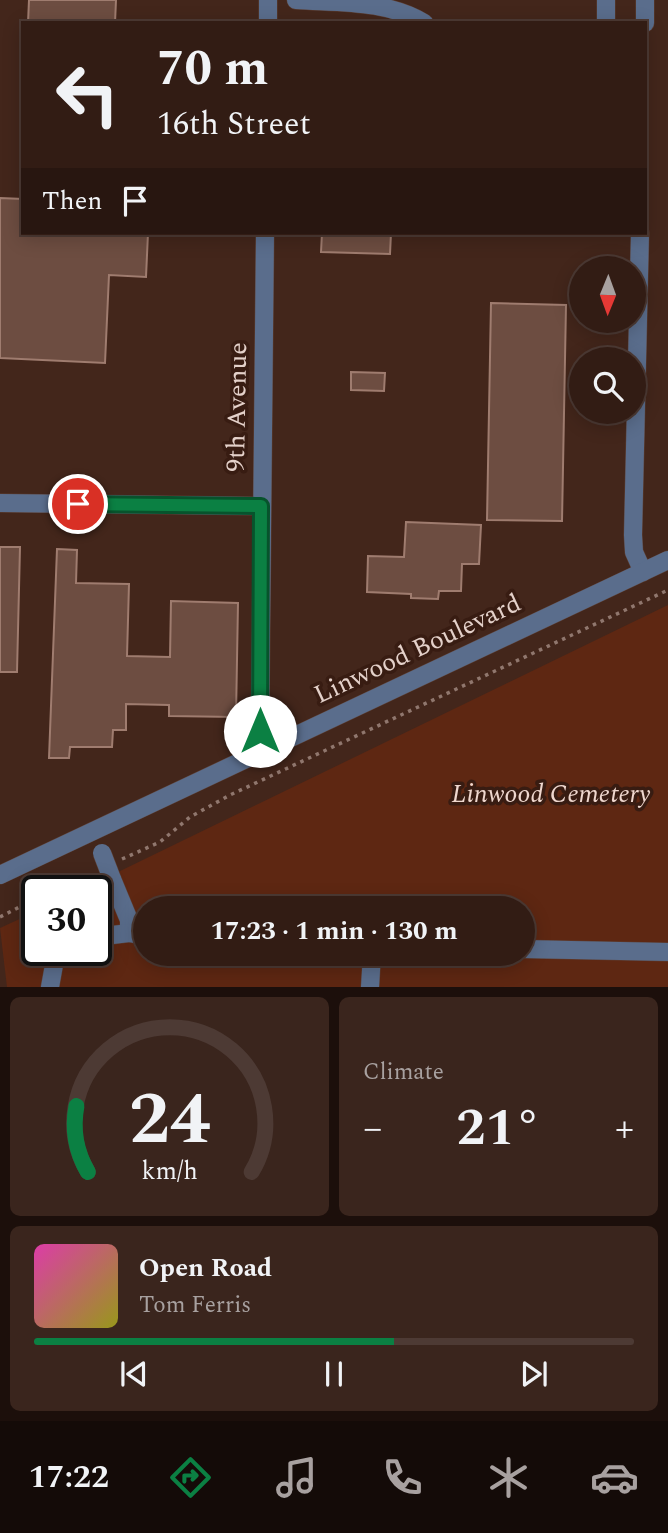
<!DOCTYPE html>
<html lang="en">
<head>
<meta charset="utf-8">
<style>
  body { margin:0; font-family:Spectral,serif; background:#3a251d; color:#f1f3f6; height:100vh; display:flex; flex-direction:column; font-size:26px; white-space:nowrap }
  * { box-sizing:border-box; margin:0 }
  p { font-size:23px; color:#a8a1a0 }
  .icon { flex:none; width:38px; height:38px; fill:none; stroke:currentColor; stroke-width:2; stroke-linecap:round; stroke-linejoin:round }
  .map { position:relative; height:987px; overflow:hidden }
  .sheet { display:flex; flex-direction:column; gap:10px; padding:10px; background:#1c0f0b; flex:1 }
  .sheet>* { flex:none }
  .banner { position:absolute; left:21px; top:21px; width:626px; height:214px; border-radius:0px; box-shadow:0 4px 18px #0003,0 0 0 2px #4d3a34; background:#321c14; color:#f1f3f6; overflow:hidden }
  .needle { width:46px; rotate:181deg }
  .fabs { position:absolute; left:569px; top:256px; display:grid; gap:14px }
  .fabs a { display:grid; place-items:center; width:77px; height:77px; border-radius:50%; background:#321c14; box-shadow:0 4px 18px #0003,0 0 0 2px #4d3a34; font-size:35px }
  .speed { position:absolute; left:21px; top:875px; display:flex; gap:14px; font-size:35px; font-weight:700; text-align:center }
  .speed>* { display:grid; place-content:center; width:91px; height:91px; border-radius:50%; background:#321c14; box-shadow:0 4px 18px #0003,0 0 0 2px #4d3a34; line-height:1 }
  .speed .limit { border:4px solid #111; border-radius:10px; background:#fff; color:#111 }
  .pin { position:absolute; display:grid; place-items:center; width:60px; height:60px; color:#fff; margin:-30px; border:4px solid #fff; border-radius:50%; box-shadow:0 2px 7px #0007 }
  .me { position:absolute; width:77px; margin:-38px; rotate:0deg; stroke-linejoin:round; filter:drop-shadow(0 0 5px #0008) }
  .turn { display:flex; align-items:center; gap:24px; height:147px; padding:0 21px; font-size:32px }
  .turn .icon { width:91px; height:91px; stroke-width:2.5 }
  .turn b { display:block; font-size:49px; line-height:60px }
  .then { display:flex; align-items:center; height:66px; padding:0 21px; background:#0003; gap:14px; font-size:26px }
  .big { font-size:52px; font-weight:700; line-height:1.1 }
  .sheet .widget { flex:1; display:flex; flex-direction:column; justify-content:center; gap:10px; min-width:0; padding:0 24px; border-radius:10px; background:#3a251d }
  .sheet .dial { align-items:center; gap:0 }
  .dial svg { height:182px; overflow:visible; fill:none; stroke:#4d3a34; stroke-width:7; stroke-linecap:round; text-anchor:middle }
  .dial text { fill:#f1f3f6; stroke:none }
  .song { display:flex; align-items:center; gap:21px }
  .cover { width:84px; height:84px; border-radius:10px; background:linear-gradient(135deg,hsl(320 70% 55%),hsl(60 70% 35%)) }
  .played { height:7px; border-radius:4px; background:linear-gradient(90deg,#0b8043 60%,#4d3a34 60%) }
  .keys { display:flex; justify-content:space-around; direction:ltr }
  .heat { display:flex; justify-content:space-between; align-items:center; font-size:38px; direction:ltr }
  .sheet .tiles { flex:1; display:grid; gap:10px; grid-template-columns:1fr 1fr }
  .widget:last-child { grid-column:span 2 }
  .trip { position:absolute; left:133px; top:896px; width:402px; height:70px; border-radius:35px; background:#321c14; box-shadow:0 4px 18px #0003,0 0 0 2px #4d3a34; font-weight:700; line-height:70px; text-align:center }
  .tab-bar { display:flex; height:112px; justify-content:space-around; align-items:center; background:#140b08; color:#a8a1a0 }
  .tab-bar .icon { width:49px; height:49px }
  .tab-bar .current { color:#0b8043 }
  .tab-bar b { font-size:32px; color:#f1f3f6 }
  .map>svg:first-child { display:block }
  .green { fill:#5e2712; fill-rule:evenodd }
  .building { fill:#6d4d41; stroke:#9f7c6f; stroke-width:2 }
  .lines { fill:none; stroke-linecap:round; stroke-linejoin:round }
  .minor-casing { stroke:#5d4137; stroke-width:19 }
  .path { stroke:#90776e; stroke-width:3.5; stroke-dasharray:3.5 5; stroke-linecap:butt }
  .minor { stroke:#5a6d8c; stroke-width:18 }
  .minor-bridge-casing { stroke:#5d4137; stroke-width:19; stroke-linecap:butt }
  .minor-bridge { stroke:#5a6d8c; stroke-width:18 }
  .route-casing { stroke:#07532c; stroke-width:18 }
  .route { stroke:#0b8043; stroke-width:12 }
  .labels { text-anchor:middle; stroke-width:7; stroke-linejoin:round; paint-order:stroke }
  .street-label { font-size:26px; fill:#e4d1ca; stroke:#381c12 }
  .park-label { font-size:26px; font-style:italic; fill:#efd7ce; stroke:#381c12 }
</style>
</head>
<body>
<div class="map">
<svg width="668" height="987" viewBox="0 0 668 987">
  <rect width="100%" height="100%" fill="#43261b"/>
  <path class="green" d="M 668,605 L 668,987 L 7,987 L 0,928 L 37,911 L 37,950 L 96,950 L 96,891 L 79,891 ZM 145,908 L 523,908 L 523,954 L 145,954 Z"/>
  <g class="building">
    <path d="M 29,0 L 116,0 L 115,23 L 28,23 Z"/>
    <path d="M 0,198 L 23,199 L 23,233 L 148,233 L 146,277 L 109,275 L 105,363 L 0,358 Z"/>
    <path d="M 322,233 L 391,233 L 390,254 L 321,252 Z"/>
    <path d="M 491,303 L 566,305 L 562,521 L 487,520 Z"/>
    <path d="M 351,372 L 385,373 L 384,391 L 351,390 Z"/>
    <path d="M 406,522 L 481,525 L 479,564 L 462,564 L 461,591 L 439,591 L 438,599 L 411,598 L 411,594 L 367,592 L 368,556 L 404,557 Z"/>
    <path d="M 0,547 L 20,547 L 17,672 L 0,672 Z"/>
    <path d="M 57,549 L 77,550 L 76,583 L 129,584 L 127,656 L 170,657 L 171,601 L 238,603 L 236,717 L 169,716 L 169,705 L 126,704 L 126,730 L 113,730 L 112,747 L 70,747 L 69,758 L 49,758 Z"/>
  </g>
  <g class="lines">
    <defs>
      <g id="minor">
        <path d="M 296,0 C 338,3 387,0 424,23"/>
        <path d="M 606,0 L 606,23"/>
        <path d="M 268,23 L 268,0"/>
        <path d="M 645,23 L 645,0"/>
        <path d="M 265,233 L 260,731 L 269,747"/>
        <path d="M 640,233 L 633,535 L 634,552 L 643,572"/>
        <path d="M 0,503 L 261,506"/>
        <path d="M 0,875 L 668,560"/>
        <path d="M 112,879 L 129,920 L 129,933 L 145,936"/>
        <path d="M 96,937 L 129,933"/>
        <path d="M 523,949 L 668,952"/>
        <path d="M 50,987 L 56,954 L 62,950"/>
        <path d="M 370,987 L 372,954"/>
      </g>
    </defs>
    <use href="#minor" class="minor-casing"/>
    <g class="path">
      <path d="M 122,859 L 160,842 L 190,817 L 230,795 L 668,590"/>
      <path d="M 53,891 L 90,874"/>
      <path d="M 0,917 L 37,898"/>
    </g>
    <use href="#minor" class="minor"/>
    <defs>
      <path id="minor-bridge" d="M 102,853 L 112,879"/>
    </defs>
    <use href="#minor-bridge" class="minor-bridge-casing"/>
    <use href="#minor-bridge" class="minor-bridge"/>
  </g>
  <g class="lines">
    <defs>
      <path id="route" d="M 78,504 L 261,506 L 260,731"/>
    </defs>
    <use href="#route" class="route-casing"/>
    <use href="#route" class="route"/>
  </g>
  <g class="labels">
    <g class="street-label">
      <text transform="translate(236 407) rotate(-89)" y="9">9th Avenue</text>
      <text transform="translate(417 648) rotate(-25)" y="9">Linwood Boulevard</text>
    </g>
    <g class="park-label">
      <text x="551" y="802">Linwood Cemetery</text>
    </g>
  </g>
</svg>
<div class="fabs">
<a><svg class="needle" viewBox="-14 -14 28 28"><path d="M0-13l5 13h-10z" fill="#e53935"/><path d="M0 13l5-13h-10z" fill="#a8a1a0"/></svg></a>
<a><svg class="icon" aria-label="search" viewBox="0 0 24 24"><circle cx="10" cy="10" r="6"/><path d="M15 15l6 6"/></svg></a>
</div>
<div class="speed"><div class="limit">30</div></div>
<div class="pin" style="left:78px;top:504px;background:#d93025"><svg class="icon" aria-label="arrive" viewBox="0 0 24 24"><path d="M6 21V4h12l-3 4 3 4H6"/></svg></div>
<svg class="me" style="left:260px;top:731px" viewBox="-20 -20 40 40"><circle r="19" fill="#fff"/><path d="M0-13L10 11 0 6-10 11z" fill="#0b8043"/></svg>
<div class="trip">17:23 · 1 min · 130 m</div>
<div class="banner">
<div class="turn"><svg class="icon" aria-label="left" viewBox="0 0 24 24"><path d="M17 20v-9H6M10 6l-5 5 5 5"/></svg><div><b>70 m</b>16th Street</div></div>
<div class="then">Then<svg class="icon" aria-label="arrive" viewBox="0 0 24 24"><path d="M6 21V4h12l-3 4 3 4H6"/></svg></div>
</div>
</div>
<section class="sheet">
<div class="tiles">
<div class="widget dial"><svg viewBox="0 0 100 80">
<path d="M14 69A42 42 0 1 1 86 69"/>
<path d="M14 69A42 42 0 0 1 9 40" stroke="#0b8043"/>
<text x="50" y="56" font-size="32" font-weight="700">24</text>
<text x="50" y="72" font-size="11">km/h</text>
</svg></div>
<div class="widget"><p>Climate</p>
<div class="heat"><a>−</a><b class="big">21°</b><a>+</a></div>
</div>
<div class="widget">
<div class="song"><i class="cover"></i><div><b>Open Road</b><p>Tom Ferris</p></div></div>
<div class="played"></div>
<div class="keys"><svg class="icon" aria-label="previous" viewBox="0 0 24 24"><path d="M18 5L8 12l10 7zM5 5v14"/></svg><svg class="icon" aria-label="pause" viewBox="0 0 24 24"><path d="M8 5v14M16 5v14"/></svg><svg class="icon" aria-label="next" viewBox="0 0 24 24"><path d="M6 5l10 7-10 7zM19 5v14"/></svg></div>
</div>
</div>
</section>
<nav class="tab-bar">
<b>17:22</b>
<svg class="icon current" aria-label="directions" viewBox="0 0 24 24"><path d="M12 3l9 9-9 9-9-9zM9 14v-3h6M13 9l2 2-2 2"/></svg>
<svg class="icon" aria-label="music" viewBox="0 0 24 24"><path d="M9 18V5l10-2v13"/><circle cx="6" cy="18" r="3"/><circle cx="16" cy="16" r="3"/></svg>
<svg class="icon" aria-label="phone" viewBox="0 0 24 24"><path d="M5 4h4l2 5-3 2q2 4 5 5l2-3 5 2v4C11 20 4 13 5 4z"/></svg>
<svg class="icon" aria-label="climate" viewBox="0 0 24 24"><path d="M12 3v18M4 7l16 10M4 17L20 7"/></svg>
<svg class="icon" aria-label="car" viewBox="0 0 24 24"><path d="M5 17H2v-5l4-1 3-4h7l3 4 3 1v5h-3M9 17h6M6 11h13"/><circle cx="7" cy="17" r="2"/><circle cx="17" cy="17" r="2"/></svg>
</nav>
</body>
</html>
